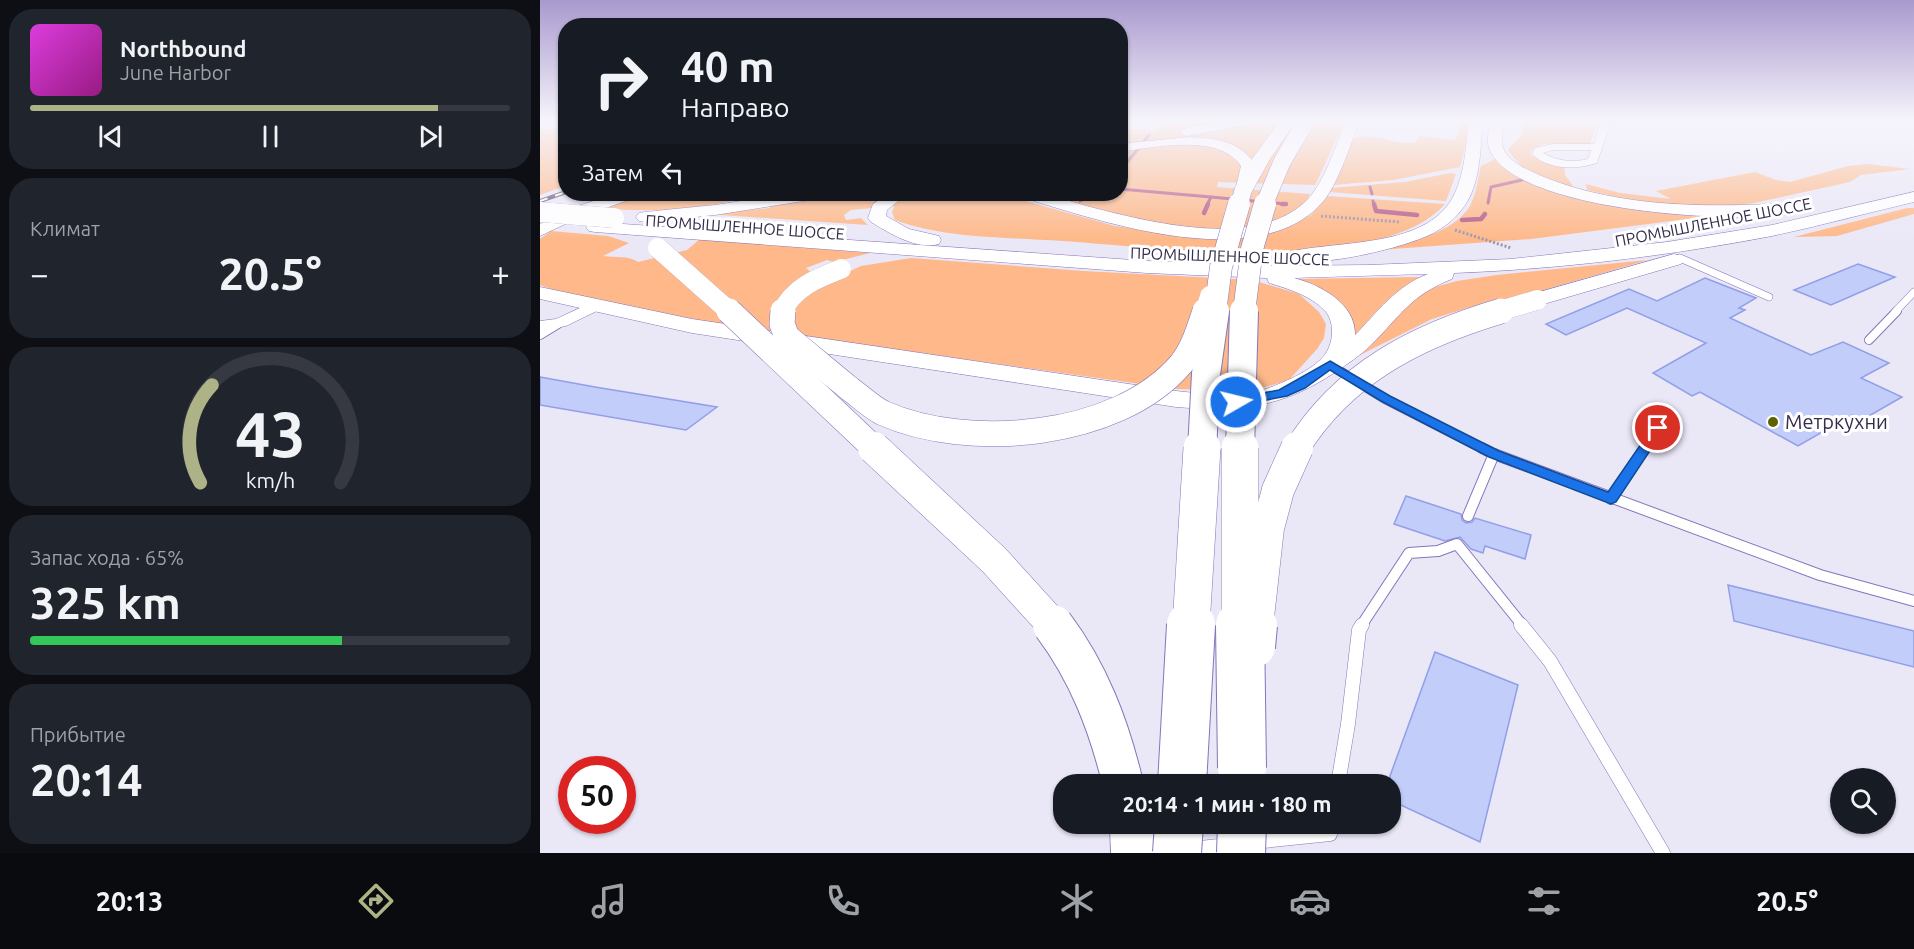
<!DOCTYPE html>
<html lang="ru">
<head>
<meta charset="utf-8">
<style>
  body { margin:0; font-family:Ubuntu,sans-serif; background:#20242c; color:#f1f3f6; height:100vh; display:flex; flex-direction:column; font-size:22px; white-space:nowrap }
  * { box-sizing:border-box; margin:0 }
  p { font-size:20px; color:#9ea1a6 }
  .icon { flex:none; width:33px; height:33px; fill:none; stroke:currentColor; stroke-width:2; stroke-linecap:round; stroke-linejoin:round }
  .map { position:relative; flex:1; overflow:hidden }
  .details { display:flex; flex-direction:column; gap:9px; padding:9px; background:#0d0f14; width:540px }
  .details>* { flex:none }
  .guide { position:absolute; left:18px; top:18px; width:570px; height:183px; border-radius:24px; box-shadow:0 2px 4px #0004; background:#171b24; color:#f1f3f6; overflow:hidden }
  .tools { position:absolute; left:1290px; top:768px; display:grid; gap:12px }
  .tools a { display:grid; place-items:center; width:66px; height:66px; border-radius:50%; background:#171b24; box-shadow:0 2px 4px #0004; font-size:30px }
  .speed { position:absolute; left:18px; top:756px; display:flex; gap:12px; font-size:30px; font-weight:700; text-align:center }
  .speed>* { display:grid; place-content:center; width:78px; height:78px; border-radius:50%; background:#171b24; box-shadow:0 2px 4px #0004; line-height:1 }
  .speed .limit { border:9px solid #d22; background:#fff; color:#111 }
  .pin { position:absolute; display:grid; place-items:center; width:51px; height:51px; color:#fff; margin:-26px; border:3px solid #fff; border-radius:50%; box-shadow:0 2px 6px #0007 }
  .me { position:absolute; width:66px; margin:-33px; rotate:82deg; stroke-linejoin:round; filter:drop-shadow(0 0 4px #0008) }
  .turn { display:flex; align-items:center; gap:21px; height:126px; padding:0 24px; font-size:27px }
  .turn .icon { width:78px; height:78px; stroke-width:2.5 }
  .turn b { display:block; font-size:42px; line-height:51px }
  .then { display:flex; align-items:center; height:57px; padding:0 24px; background:#0003; gap:12px; font-size:22px }
  .big { font-size:45px; font-weight:700; line-height:1.1 }
  .details .card { flex:1; display:flex; flex-direction:column; justify-content:center; gap:9px; min-width:0; padding:0 21px; border-radius:24px; background:#20242c }
  .details .dial { align-items:center; gap:0 }
  .dial svg { height:156px; overflow:visible; fill:none; stroke:#363941; stroke-width:7; stroke-linecap:round; text-anchor:middle }
  .dial text { fill:#f1f3f6; stroke:none }
  .song { display:flex; align-items:center; gap:18px }
  .cover { width:72px; height:72px; border-radius:9px; background:linear-gradient(135deg,hsl(300 70% 55%),hsl(310 70% 35%)) }
  .played { height:6px; border-radius:3px; background:linear-gradient(90deg,#aeb287 85%,#363941 85%) }
  .keys { display:flex; justify-content:space-around; direction:ltr }
  .heat { display:flex; justify-content:space-between; align-items:center; font-size:33px; direction:ltr }
  .charge { height:9px; border-radius:4px; background:linear-gradient(90deg,#34c759 65%,#363941 0) }
  .trip { position:absolute; left:513px; top:774px; width:348px; height:60px; border-radius:24px; background:#171b24; box-shadow:0 2px 4px #0004; font-weight:700; line-height:60px; text-align:center }
  .menu { display:flex; height:96px; justify-content:space-around; align-items:center; background:#090b0e; color:#9ea1a6 }
  .menu .icon { width:42px; height:42px }
  .menu .on { color:#aeb287 }
  .menu b { font-size:27px; color:#f1f3f6 }
  main { display:flex; flex:1; min-height:0 }
  .map>svg:first-child { display:block }
  .green { fill:#feb889 }
  .lines { fill:none; stroke-linecap:round; stroke-linejoin:round }
  .stream-far1 { stroke:#b55c8b; stroke-width:3 }
  .stream { stroke:#b55c8b; stroke-width:4.5 }
  .building { fill:#c2cdfa; stroke:#909fe7; stroke-width:1.5 }
  .service-far3-casing { stroke:#8674bb; stroke-width:8 }
  .service-far2-casing { stroke:#8674bb; stroke-width:10 }
  .service-far1-casing { stroke:#8674bb; stroke-width:12 }
  .service-casing { stroke:#8674bb; stroke-width:15 }
  .minor-casing { stroke:#8674bb; stroke-width:1 }
  .secondary-casing { stroke:#8674bb; stroke-width:1 }
  .trunk-casing { stroke:#8674bb; stroke-width:1 }
  .path { stroke:#9b96ac; stroke-width:3; stroke-dasharray:2 2; stroke-linecap:butt }
  .service-far3 { stroke:#fff; stroke-width:7 }
  .service-far2 { stroke:#fff; stroke-width:8 }
  .service-far1 { stroke:#fff; stroke-width:10 }
  .service { stroke:#fff; stroke-width:14 }
  .minor { fill:#fff; fill-rule:evenodd }
  .secondary { fill:#fff; fill-rule:evenodd }
  .trunk { fill:#fff; fill-rule:evenodd }
  .rail-casing { stroke:#625b76; stroke-width:4 }
  .rail { stroke:#fff; stroke-width:2; stroke-dasharray:8; stroke-linecap:butt }
  .secondary-bridge-far3-casing { stroke:#8674bb; stroke-width:20; stroke-linecap:butt }
  .secondary-bridge-far2-casing { stroke:#8674bb; stroke-width:26; stroke-linecap:butt }
  .secondary-bridge-far1-casing { stroke:#8674bb; stroke-width:33; stroke-linecap:butt }
  .secondary-bridge-casing { stroke:#8674bb; stroke-width:42; stroke-linecap:butt }
  .trunk-bridge-far4-casing { stroke:#8674bb; stroke-width:18; stroke-linecap:butt }
  .trunk-bridge-far3-casing { stroke:#8674bb; stroke-width:23; stroke-linecap:butt }
  .trunk-bridge-far2-casing { stroke:#8674bb; stroke-width:30; stroke-linecap:butt }
  .trunk-bridge-far1-casing { stroke:#8674bb; stroke-width:38; stroke-linecap:butt }
  .trunk-bridge-casing { stroke:#8674bb; stroke-width:50; stroke-linecap:butt }
  .secondary-bridge-far3 { stroke:#fff; stroke-width:20 }
  .secondary-bridge-far2 { stroke:#fff; stroke-width:25 }
  .secondary-bridge-far1 { stroke:#fff; stroke-width:32 }
  .secondary-bridge { stroke:#fff; stroke-width:40 }
  .trunk-bridge-far4 { stroke:#fff; stroke-width:17 }
  .trunk-bridge-far3 { stroke:#fff; stroke-width:22 }
  .trunk-bridge-far2 { stroke:#fff; stroke-width:28 }
  .trunk-bridge-far1 { stroke:#fff; stroke-width:37 }
  .trunk-bridge { stroke:#fff; stroke-width:48 }
  .route { fill:#1a73e8; stroke:#114b97; stroke-width:1.5 }
  .poi-dot { fill:#5b6200; stroke:#fff; stroke-width:2 }
  .labels { text-anchor:middle; stroke-width:6; stroke-linejoin:round; paint-order:stroke }
  .far-street-label { font-size:16px; fill:#352d4b; stroke:#fff }
  .poi-label { font-size:20px; fill:#352d4b; stroke:#fff; text-anchor:start }
</style>
</head>
<body>
<main>
<section class="details">
<div class="card">
<div class="song"><i class="cover"></i><div><b>Northbound</b><p>June Harbor</p></div></div>
<div class="played"></div>
<div class="keys"><svg class="icon" aria-label="previous" viewBox="0 0 24 24"><path d="M18 5L8 12l10 7zM5 5v14"/></svg><svg class="icon" aria-label="pause" viewBox="0 0 24 24"><path d="M8 5v14M16 5v14"/></svg><svg class="icon" aria-label="next" viewBox="0 0 24 24"><path d="M6 5l10 7-10 7zM19 5v14"/></svg></div>
</div>
<div class="card"><p>Климат</p>
<div class="heat"><a>−</a><b class="big">20.5°</b><a>+</a></div>
</div>
<div class="card dial"><svg viewBox="0 0 100 80">
<path d="M14 69A42 42 0 1 1 86 69"/>
<path d="M14 69A42 42 0 0 1 20 19" stroke="#aeb287"/>
<text x="50" y="56" font-size="32" font-weight="700">43</text>
<text x="50" y="72" font-size="11">km/h</text>
</svg></div>
<div class="card"><p>Запас хода · 65%</p><b class="big">325 km</b><div class="charge"></div></div>
<div class="card"><p>Прибытие</p><b class="big">20:14</b></div>
</section>
<div class="map">
<svg width="1374" height="853" viewBox="0 0 1374 853">
  <rect width="100%" height="100%" fill="#eae7f7"/>
  <g class="green">
    <path d="M 640,121 L 805,121 L 775,185 L 678,182 L 677,187 L 770,194 C 766,204 759,208 750,213 C 691,248 561,214 498,194 L 580,194 L 581,128 L 616,131 L 622,124 Z"/>
    <path d="M 921,121 L 932,121 L 920,167 L 853,180 L 793,185 L 814,138 C 836,132 858,147 876,142 L 879,136 L 916,140 Z"/>
    <path d="M 986,121 L 1058,121 L 1050,144 L 1044,146 C 1028,145 1003,138 990,152 L 991,155 L 1001,161 L 1024,166 L 1025,175 L 1036,190 C 1011,180 981,174 968,149 L 981,136 Z"/>
    <path d="M 25,129 L 25,186 L 0,195 L 0,130 Z"/>
    <path d="M 955,159 L 973,172 L 1056,202 L 1109,212 L 1178,215 L 991,239 L 839,250 C 869,241 912,235 930,206 C 936,195 938,178 941,166 Z"/>
    <path d="M 1328,164 L 1370,169 L 1321,175 L 1310,182 L 1214,203 L 1177,207 L 1100,203 L 1047,190 L 1046,184 L 1080,193 L 1131,199 L 1116,191 L 1215,172 L 1236,180 L 1250,182 L 1308,166 Z"/>
    <path d="M 910,173 L 916,174 L 906,201 L 790,192 L 791,188 L 865,182 Z"/>
    <path d="M 110,194 L 222,194 C 209,195 199,200 186,202 C 145,211 103,212 61,208 Z"/>
    <path d="M 232,194 L 460,194 L 575,226 L 651,237 L 679,237 L 742,229 L 771,215 L 787,196 L 905,204 C 843,276 611,247 523,241 C 468,237 407,239 355,220 L 352,212 L 354,206 L 311,210 L 304,215 L 306,220 L 321,218 L 328,225 L 167,214 L 230,208 Z"/>
    <path d="M 1367,208 L 1374,208 L 1374,214 L 1297,236 L 1254,237 Z"/>
    <path d="M 11,231 L 68,236 L 89,243 L 63,256 C 75,258 88,255 98,262 L 147,250 L 160,239 L 330,253 L 294,262 L 287,260 L 266,268 L 273,274 L 295,278 L 321,266 L 371,258 L 544,271 L 712,280 L 759,294 L 779,312 L 786,324 L 784,338 L 777,349 L 749,380 L 712,391 L 636,389 L 174,324 L 19,292 L 0,285 L 0,239 Z"/>
    <path d="M 1108,260 L 959,303 L 953,300 L 892,319 L 818,356 L 876,298 L 895,287 L 917,281 L 957,275 Z"/>
    <path d="M 880,277 C 851,293 833,313 814,339 L 758,279 Z"/>
  </g>
  <g class="lines">
    <g class="stream-far1">
      <path d="M 580,171 L 609,135"/>
      <path d="M 830,187 L 832,194"/>
      <path d="M 580,189 L 671,197 L 667,205"/>
      <path d="M 671,197 L 746,204"/>
      <path d="M 540,201 L 556,194"/>
      <path d="M 833,201 L 834,205"/>
      <path d="M 948,203 L 951,187 L 982,180"/>
    </g>
    <g class="stream">
      <path d="M 742,204 L 746,204"/>
      <path d="M 834,204 L 836,211 L 877,215"/>
      <path d="M 664,213 L 668,204"/>
      <path d="M 922,220 L 941,219 L 945,214"/>
    </g>
  </g>
  <g class="building">
    <path d="M 1318,264 L 1355,277 L 1291,305 L 1254,290 Z"/>
    <path d="M 1165,278 L 1216,298 L 1199,308 L 1205,310 L 1190,318 L 1271,355 L 1303,342 L 1349,363 L 1321,378 L 1362,397 L 1322,420 L 1312,415 L 1258,446 L 1160,392 L 1152,396 L 1113,373 L 1166,343 L 1087,308 L 1026,335 L 1006,324 L 1089,289 L 1117,301 Z"/>
    <path d="M 0,377 L 55,387 L 177,407 L 146,430 L 0,405 Z"/>
    <path d="M 866,496 L 921,514 L 922,520 L 926,523 L 932,522 L 935,518 L 991,535 L 985,559 L 945,546 L 943,553 L 931,549 L 920,537 L 905,541 L 854,524 Z"/>
    <path d="M 1188,585 L 1374,631 L 1374,667 L 1194,621 Z"/>
    <path d="M 895,652 L 978,685 L 940,842 L 850,800 L 850,776 Z"/>
  </g>
  <g class="lines">
    <defs>
      <g id="service-far3">
        <path d="M 1140,258 L 1229,297"/>
        <path d="M 1355,312 L 1374,292"/>
      </g>
      <g id="service-far2">
        <path d="M 0,335 L 18,324"/>
        <path d="M 1329,340 L 1357,311"/>
        <path d="M 790,365 L 845,399 L 945,450"/>
        <path d="M 1104,450 L 1118,428"/>
      </g>
      <g id="service-far1">
        <path d="M 954,454 L 1280,575 L 1374,601"/>
        <path d="M 1071,499 L 1105,448"/>
        <path d="M 928,516 L 954,454 L 942,448"/>
        <path d="M 821,626 L 869,553 L 898,551 L 917,544 L 983,626"/>
      </g>
      <g id="service">
        <path d="M 981,625 L 1010,661 L 1123,853"/>
        <path d="M 798,784 L 808,724 L 819,630 L 822,625"/>
        <path d="M 714,842 L 790,834 L 792,824"/>
        <path d="M 651,849 L 688,845"/>
      </g>
      <g id="minor">
        <path d="M 1061,121 L 1071,121 L 1057,163 C 1036,170 1008,170 992,154 L 995,148 L 1013,144 L 1054,144 ZM 1013,150 L 1051,150 L 1048,159 C 1032,163 1017,161 1003,153 Z"/>
        <path d="M 55,301 L 63,306 L 61,309 L 26,326 L 0,331 L 0,321 L 16,319 Z"/>
      </g>
      <g id="secondary">
        <path d="M 684,121 L 714,121 L 707,125 L 646,136 L 639,132 L 646,128 Z"/>
        <path d="M 806,121 L 820,121 C 809,146 798,188 778,207 C 711,273 559,221 481,197 L 479,194 C 506,191 532,203 558,209 C 618,224 720,249 768,199 C 785,181 796,144 806,121 Z"/>
        <path d="M 929,121 L 943,121 C 940,148 941,179 927,202 C 920,214 909,224 897,231 C 870,247 780,268 749,260 L 746,256 L 749,252 C 798,240 890,249 915,193 C 925,171 926,145 929,121 Z"/>
        <path d="M 951,121 L 965,121 C 963,130 960,140 963,148 C 969,163 990,171 1004,177 C 1084,209 1170,207 1255,203 L 1261,204 L 1264,208 L 1261,212 C 1204,226 971,212 949,148 C 946,139 949,130 951,121 Z"/>
        <path d="M 650,137 C 679,139 699,141 717,166 L 709,194 L 697,194 L 695,191 L 701,166 C 679,133 614,147 580,152 L 580,144 Z"/>
        <path d="M 1374,192 L 1374,202 C 1327,213 1279,226 1232,236 C 1127,256 1020,269 914,273 L 912,279 C 871,295 861,315 831,345 C 820,356 807,364 794,373 C 741,408 699,412 636,407 L 152,333 L 0,299 L 0,287 L 152,319 L 636,391 C 663,394 692,397 719,391 C 737,386 769,372 781,359 C 793,348 796,325 786,312 C 772,296 749,289 729,283 L 727,278 L 607,273 L 55,232 L 49,231 L 46,227 L 49,223 L 55,222 L 607,261 L 736,266 L 829,265 L 971,259 L 1127,242 L 1232,225 ZM 888,274 C 856,286 838,312 815,335 C 816,304 781,285 754,278 Z"/>
        <path d="M 76,194 L 99,194 L 97,197 L 40,217 L 0,236 L 0,224 L 28,209 Z"/>
        <path d="M 248,194 L 284,194 L 276,199 L 175,215 L 105,222 L 99,221 L 96,217 L 99,213 L 105,212 L 175,205 Z"/>
        <path d="M 349,194 L 367,194 L 347,210 L 346,216 L 369,229 L 399,236 L 401,240 L 399,244 C 376,250 349,233 331,222 L 328,218 L 333,204 Z"/>
        <path d="M 1134,254 L 1141,256 L 1144,260 L 1141,264 L 997,306 L 989,305 L 986,300 L 989,295 Z"/>
        <path d="M 570,824 L 614,824 L 617,853 L 571,853 Z"/>
      </g>
      <path id="trunk" d="M 740,121 L 756,121 L 730,159 L 710,195 L 696,195 L 693,191 L 712,159 Z"/>
    </defs>
    <use href="#service-far3" class="service-far3-casing"/>
    <use href="#service-far2" class="service-far2-casing"/>
    <use href="#service-far1" class="service-far1-casing"/>
    <use href="#service" class="service-casing"/>
    <use href="#minor" class="minor-casing"/>
    <use href="#secondary" class="secondary-casing"/>
    <use href="#trunk" class="trunk-casing"/>
    <g class="path">
      <path d="M 781,216 L 860,222"/>
      <path d="M 915,230 L 971,248"/>
    </g>
    <use href="#service-far3" class="service-far3"/>
    <use href="#service-far2" class="service-far2"/>
    <use href="#service-far1" class="service-far1"/>
    <use href="#service" class="service"/>
    <use href="#minor" class="minor"/>
    <use href="#secondary" class="secondary"/>
    <use href="#trunk" class="trunk"/>
    <defs>
      <path id="rail" d="M 0,201 L 26,192"/>
    </defs>
    <use href="#rail" class="rail-casing"/>
    <use href="#rail" class="rail"/>
    <defs>
      <g id="secondary-bridge-far3">
        <path d="M 0,212 L 74,218"/>
        <path d="M 118,248 L 190,312"/>
        <path d="M 242,312 C 253,288 277,278 301,269"/>
        <path d="M 665,312 L 670,296"/>
        <path d="M 956,312 L 997,300"/>
      </g>
      <g id="secondary-bridge-far2">
        <path d="M 189,311 L 336,450"/>
        <path d="M 243,311 L 242,324 L 247,337 C 268,354 289,372 310,389 C 321,397 331,407 343,413 C 428,451 578,438 641,364 C 653,349 659,329 665,311"/>
        <path d="M 756,450 C 803,373 877,336 961,311"/>
      </g>
      <g id="secondary-bridge-far1">
        <path d="M 334,448 L 454,560 L 514,626"/>
        <path d="M 717,626 L 728,528 L 738,490 L 757,448"/>
      </g>
      <g id="secondary-bridge">
        <path d="M 513,625 C 549,673 569,726 583,784"/>
        <path d="M 715,647 L 717,625"/>
      </g>
      <g id="trunk-bridge-far4">
        <path d="M 699,205 L 703,191"/>
        <path d="M 724,205 L 742,162 L 766,121"/>
      </g>
      <g id="trunk-bridge-far3">
        <path d="M 675,312 L 681,267 L 699,204"/>
        <path d="M 704,312 L 712,249 L 725,204"/>
      </g>
      <g id="trunk-bridge-far2">
        <path d="M 662,450 L 666,374 L 675,311"/>
        <path d="M 700,450 L 704,311"/>
      </g>
      <g id="trunk-bridge-far1">
        <path d="M 700,448 L 700,626"/>
        <path d="M 651,626 L 662,448"/>
      </g>
      <g id="trunk-bridge">
        <path d="M 700,625 L 702,768"/>
        <path d="M 642,784 L 651,625"/>
        <path d="M 637,853 L 639,824"/>
        <path d="M 701,853 L 702,824"/>
      </g>
    </defs>
    <use href="#secondary-bridge-far3" class="secondary-bridge-far3-casing"/>
    <use href="#secondary-bridge-far2" class="secondary-bridge-far2-casing"/>
    <use href="#secondary-bridge-far1" class="secondary-bridge-far1-casing"/>
    <use href="#secondary-bridge" class="secondary-bridge-casing"/>
    <use href="#trunk-bridge-far4" class="trunk-bridge-far4-casing"/>
    <use href="#trunk-bridge-far3" class="trunk-bridge-far3-casing"/>
    <use href="#trunk-bridge-far2" class="trunk-bridge-far2-casing"/>
    <use href="#trunk-bridge-far1" class="trunk-bridge-far1-casing"/>
    <use href="#trunk-bridge" class="trunk-bridge-casing"/>
    <use href="#secondary-bridge-far3" class="secondary-bridge-far3"/>
    <use href="#secondary-bridge-far2" class="secondary-bridge-far2"/>
    <use href="#secondary-bridge-far1" class="secondary-bridge-far1"/>
    <use href="#secondary-bridge" class="secondary-bridge"/>
    <use href="#trunk-bridge-far4" class="trunk-bridge-far4"/>
    <use href="#trunk-bridge-far3" class="trunk-bridge-far3"/>
    <use href="#trunk-bridge-far2" class="trunk-bridge-far2"/>
    <use href="#trunk-bridge-far1" class="trunk-bridge-far1"/>
    <use href="#trunk-bridge" class="trunk-bridge"/>
  </g>
  <linearGradient id="sky" x2="0" y2="1"><stop stop-color="#a999ce"/><stop offset="0.5" stop-color="#f6f4fb"/><stop offset="1" stop-color="#f6f4fb" stop-opacity="0"/></linearGradient>
  <rect width="1374" height="241" fill="url(#sky)"/>
  <path class="route" d="M 790,361 L 850,396 L 959,451 L 1068,492 L 1114,425 L 1118,423 L 1125,428 L 1076,502 L 1071,504 L 949,457 L 841,401 L 790,370 L 765,388 L 747,396 L 696,406 L 690,402 L 696,398 L 739,390 Z"/>
  <circle class="poi-dot" cx="1233" cy="422" r="6"/>
  <g class="labels">
    <g class="far-street-label">
      <text transform="translate(1173 222) rotate(-11)" y="6">ПРОМЫШЛЕННОЕ ШОССЕ</text>
      <text transform="translate(205 227) rotate(4)" y="6">ПРОМЫШЛЕННОЕ ШОССЕ</text>
      <text transform="translate(690 256) rotate(2)" y="6">ПРОМЫШЛЕННОЕ ШОССЕ</text>
    </g>
    <g class="poi-label">
      <text x="1245" y="429">Метркухни</text>
    </g>
  </g>
</svg>
<div class="tools">
<a><svg class="icon" aria-label="search" viewBox="0 0 24 24"><circle cx="10" cy="10" r="6"/><path d="M15 15l6 6"/></svg></a>
</div>
<div class="speed"><div class="limit">50</div></div>
<div class="pin" style="left:1118px;top:428px;background:#d93025"><svg class="icon" aria-label="arrive" viewBox="0 0 24 24"><path d="M6 21V4h12l-3 4 3 4H6"/></svg></div>
<svg class="me" style="left:696px;top:402px" viewBox="-20 -20 40 40"><circle r="17" fill="#1a73e8" stroke="#fff" stroke-width="3"/><path d="M0-11L8 9 0 5-8 9z" fill="#fff"/></svg>
<div class="trip">20:14 · 1 мин · 180 m</div>
<div class="guide">
<div class="turn"><svg class="icon" aria-label="right" viewBox="0 0 24 24"><path d="M7 20v-9h11M14 6l5 5-5 5"/></svg><div><b>40 m</b>Направо</div></div>
<div class="then">Затем<svg class="icon" aria-label="left" viewBox="0 0 24 24"><path d="M17 20v-9H6M10 6l-5 5 5 5"/></svg></div>
</div>
</div>
</main>
<nav class="menu">
<b>20:13</b>
<svg class="icon on" aria-label="directions" viewBox="0 0 24 24"><path d="M12 3l9 9-9 9-9-9zM9 14v-3h6M13 9l2 2-2 2"/></svg>
<svg class="icon" aria-label="music" viewBox="0 0 24 24"><path d="M9 18V5l10-2v13"/><circle cx="6" cy="18" r="3"/><circle cx="16" cy="16" r="3"/></svg>
<svg class="icon" aria-label="phone" viewBox="0 0 24 24"><path d="M5 4h4l2 5-3 2q2 4 5 5l2-3 5 2v4C11 20 4 13 5 4z"/></svg>
<svg class="icon" aria-label="climate" viewBox="0 0 24 24"><path d="M12 3v18M4 7l16 10M4 17L20 7"/></svg>
<svg class="icon" aria-label="car" viewBox="0 0 24 24"><path d="M5 17H2v-5l4-1 3-4h7l3 4 3 1v5h-3M9 17h6M6 11h13"/><circle cx="7" cy="17" r="2"/><circle cx="17" cy="17" r="2"/></svg>
<svg class="icon" aria-label="filters" viewBox="0 0 24 24"><path d="M4 7h16M4 17h16"/><circle cx="9" cy="7" r="2"/><circle cx="15" cy="17" r="2"/></svg>
<b>20.5°</b>
</nav>
</body>
</html>
